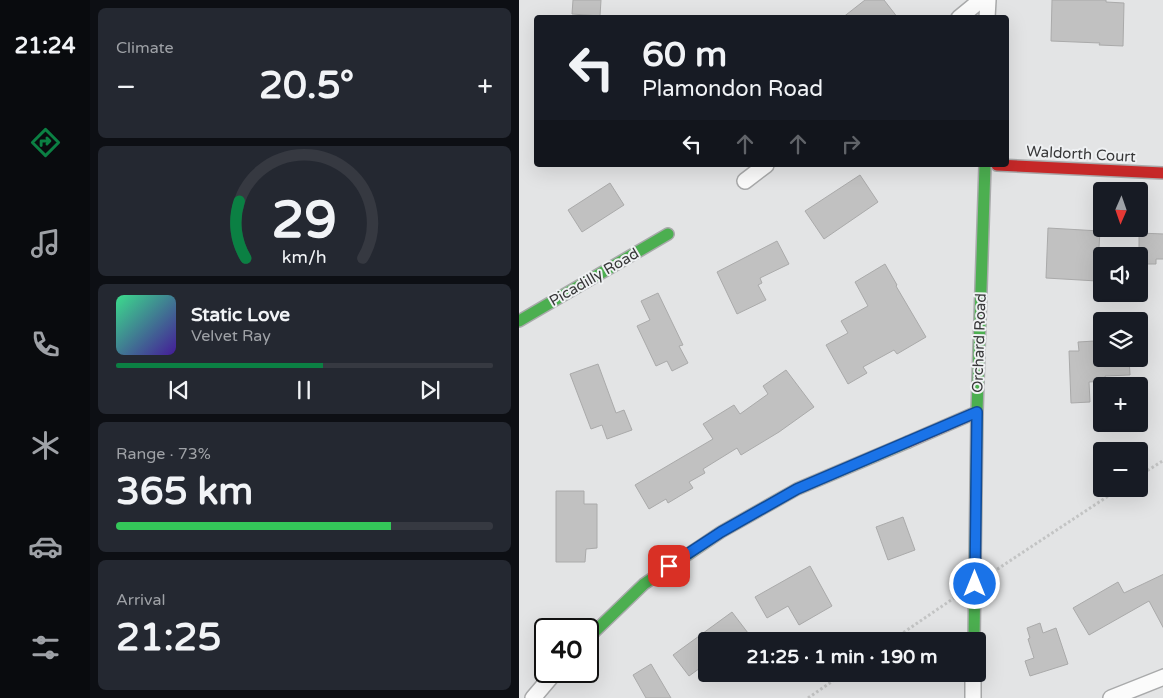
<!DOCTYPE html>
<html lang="en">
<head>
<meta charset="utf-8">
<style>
  body { margin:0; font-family:"Varela Round",sans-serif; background:#242831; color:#f1f3f6; height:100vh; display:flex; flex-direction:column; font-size:19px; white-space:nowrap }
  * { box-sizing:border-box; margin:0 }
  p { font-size:16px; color:#9ea1a6 }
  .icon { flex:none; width:28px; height:28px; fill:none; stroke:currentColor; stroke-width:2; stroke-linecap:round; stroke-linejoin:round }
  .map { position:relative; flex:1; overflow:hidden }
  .drawer { display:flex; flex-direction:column; gap:8px; padding:8px; background:#0d0f14; width:429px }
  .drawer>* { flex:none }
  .top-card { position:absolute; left:15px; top:15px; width:475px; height:152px; border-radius:5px; box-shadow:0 5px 20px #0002; background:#171b24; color:#f1f3f6; overflow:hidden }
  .needle { width:32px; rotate:182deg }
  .tools { position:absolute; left:574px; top:182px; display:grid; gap:10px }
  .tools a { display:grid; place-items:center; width:55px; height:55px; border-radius:5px; background:#171b24; box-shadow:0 5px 20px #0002; font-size:25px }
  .speed { position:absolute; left:15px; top:618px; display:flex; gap:10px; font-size:25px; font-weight:700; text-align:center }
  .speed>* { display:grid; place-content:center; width:65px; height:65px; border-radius:50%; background:#171b24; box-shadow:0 5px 20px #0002; line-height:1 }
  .speed .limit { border:2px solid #111; border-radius:8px; background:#fff; color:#111 }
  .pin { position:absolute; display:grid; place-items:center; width:42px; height:42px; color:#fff; margin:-21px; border-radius:10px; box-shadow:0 2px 8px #0006 }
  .me { position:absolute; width:55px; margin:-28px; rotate:0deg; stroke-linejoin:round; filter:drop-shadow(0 0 4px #0008) }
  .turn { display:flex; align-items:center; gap:18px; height:105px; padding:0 25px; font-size:22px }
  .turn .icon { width:65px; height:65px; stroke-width:2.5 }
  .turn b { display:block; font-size:35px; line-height:42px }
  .lanes { display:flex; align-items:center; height:48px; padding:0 25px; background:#0003; justify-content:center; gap:25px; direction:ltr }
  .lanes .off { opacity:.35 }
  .big { font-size:38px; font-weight:800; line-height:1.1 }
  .drawer .card { flex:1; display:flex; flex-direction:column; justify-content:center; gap:8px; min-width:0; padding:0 18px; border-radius:8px; background:#242831 }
  .drawer .dial { align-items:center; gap:0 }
  .dial svg { height:130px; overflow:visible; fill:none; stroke:#363941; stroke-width:7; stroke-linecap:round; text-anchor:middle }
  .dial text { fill:#f1f3f6; stroke:none }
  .song { display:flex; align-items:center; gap:15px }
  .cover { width:60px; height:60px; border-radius:8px; background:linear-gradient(135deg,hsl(150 70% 55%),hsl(260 70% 35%)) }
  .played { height:5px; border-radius:2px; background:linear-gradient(90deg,#0b8043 55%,#363941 55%) }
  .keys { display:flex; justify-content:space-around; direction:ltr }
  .heat { display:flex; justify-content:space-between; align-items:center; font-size:28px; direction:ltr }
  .charge { height:8px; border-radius:4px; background:linear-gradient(90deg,#34c759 73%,#363941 0) }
  .trip { position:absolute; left:179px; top:632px; width:288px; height:50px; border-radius:5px; background:#171b24; box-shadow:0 5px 20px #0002; font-weight:800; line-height:50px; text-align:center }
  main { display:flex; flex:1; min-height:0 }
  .menu { display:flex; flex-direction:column; width:90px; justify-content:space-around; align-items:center; background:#090b0e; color:#9ea1a6 }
  .menu .icon { width:35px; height:35px }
  .menu .selected { color:#0b8043 }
  .menu b { font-size:22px; color:#f1f3f6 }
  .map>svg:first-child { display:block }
  .building { fill:#c1c1c1; stroke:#aaa }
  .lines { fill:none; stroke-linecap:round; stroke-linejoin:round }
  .street-casing { stroke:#a9aaab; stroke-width:18 }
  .fast-casing { stroke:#a9aaab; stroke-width:14 }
  .jam-casing { stroke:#a9aaab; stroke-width:14 }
  .path { stroke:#c3c4c4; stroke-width:3; stroke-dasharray:2.5 2.5; stroke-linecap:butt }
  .street { stroke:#fbfbfb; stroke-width:15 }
  .fast { stroke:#4caf50; stroke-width:11 }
  .jam { stroke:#c62828; stroke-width:11 }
  .route-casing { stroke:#114b97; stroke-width:12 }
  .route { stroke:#1a73e8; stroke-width:9 }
  .labels { text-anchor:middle; stroke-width:4; stroke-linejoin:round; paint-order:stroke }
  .street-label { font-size:15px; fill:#373738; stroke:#eff1f3 }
</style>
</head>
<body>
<main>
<nav class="menu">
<b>21:24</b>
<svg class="icon selected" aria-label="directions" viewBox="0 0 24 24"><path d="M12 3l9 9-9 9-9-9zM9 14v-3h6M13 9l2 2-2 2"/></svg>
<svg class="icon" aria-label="music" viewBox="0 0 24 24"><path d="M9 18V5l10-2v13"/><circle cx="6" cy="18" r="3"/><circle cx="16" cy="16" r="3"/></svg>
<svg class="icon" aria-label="phone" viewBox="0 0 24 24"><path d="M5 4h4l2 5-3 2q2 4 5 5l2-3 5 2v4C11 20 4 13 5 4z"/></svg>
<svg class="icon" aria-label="climate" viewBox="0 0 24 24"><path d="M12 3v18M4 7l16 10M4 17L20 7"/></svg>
<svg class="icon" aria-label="car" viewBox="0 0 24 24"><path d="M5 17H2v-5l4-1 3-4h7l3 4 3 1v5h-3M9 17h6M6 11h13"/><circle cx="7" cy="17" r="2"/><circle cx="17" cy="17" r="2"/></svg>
<svg class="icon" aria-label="filters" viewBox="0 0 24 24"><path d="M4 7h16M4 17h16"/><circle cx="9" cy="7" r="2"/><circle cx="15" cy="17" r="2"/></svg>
</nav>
<section class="drawer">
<div class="card"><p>Climate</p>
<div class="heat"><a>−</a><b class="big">20.5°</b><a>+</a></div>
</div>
<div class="card dial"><svg viewBox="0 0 100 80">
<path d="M14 69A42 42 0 1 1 86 69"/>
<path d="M14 69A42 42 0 0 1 10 34" stroke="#0b8043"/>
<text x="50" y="56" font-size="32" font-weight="700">29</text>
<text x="50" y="72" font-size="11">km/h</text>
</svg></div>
<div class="card">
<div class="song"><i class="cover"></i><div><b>Static Love</b><p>Velvet Ray</p></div></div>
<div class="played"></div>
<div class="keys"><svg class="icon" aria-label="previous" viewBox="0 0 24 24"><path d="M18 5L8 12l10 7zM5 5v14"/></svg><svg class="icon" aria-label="pause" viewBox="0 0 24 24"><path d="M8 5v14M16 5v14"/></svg><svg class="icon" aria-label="next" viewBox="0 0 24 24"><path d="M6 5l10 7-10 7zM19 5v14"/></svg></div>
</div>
<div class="card"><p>Range · 73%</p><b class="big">365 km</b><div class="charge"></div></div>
<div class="card"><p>Arrival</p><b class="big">21:25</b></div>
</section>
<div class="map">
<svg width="645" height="698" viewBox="0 0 645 698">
  <rect width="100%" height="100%" fill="#e3e4e5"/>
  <g class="building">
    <path d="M 54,0 L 82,0 L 81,16 L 53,14 Z"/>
    <path d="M 346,0 L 365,0 L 379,18 L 323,18 Z"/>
    <path d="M 533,0 L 587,0 L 587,2 L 605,3 L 604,46 L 580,45 L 581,43 L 532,41 Z"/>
    <path d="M 341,175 L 359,202 L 305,239 L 286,211 Z"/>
    <path d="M 91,183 L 105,205 L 63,232 L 49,210 Z"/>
    <path d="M 529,228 L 581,231 L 578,281 L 527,278 Z"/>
    <path d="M 620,233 L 645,234 L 645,259 L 637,259 L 637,264 L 620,264 Z"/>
    <path d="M 258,241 L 270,264 L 241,278 L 243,283 L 239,285 L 247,300 L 218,314 L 198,272 Z"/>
    <path d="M 366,264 L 378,285 L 377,286 L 407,337 L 378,354 L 375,350 L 344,367 L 348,373 L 329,384 L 307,345 L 329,333 L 322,321 L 349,306 L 336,282 Z"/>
    <path d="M 139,293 L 164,345 L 160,346 L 169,363 L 153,371 L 148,361 L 137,366 L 118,326 L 131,320 L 122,301 Z"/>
    <path d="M 576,341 L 577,348 L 582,347 L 582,359 L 610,359 L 611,375 L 586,376 L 587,381 L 570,382 L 571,402 L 552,403 L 550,351 L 560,351 L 559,342 Z"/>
    <path d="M 79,364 L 97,413 L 105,410 L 113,430 L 88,439 L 83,425 L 72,429 L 51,374 Z"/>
    <path d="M 267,370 L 295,407 L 260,432 L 222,455 L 218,448 L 184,469 L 186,473 L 170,482 L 174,488 L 149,503 L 147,499 L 130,509 L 116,485 L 194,439 L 184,424 L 215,405 L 221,414 L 249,394 L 244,386 Z"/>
    <path d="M 37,491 L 65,491 L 65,504 L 78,504 L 78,548 L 67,549 L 66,562 L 37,562 Z"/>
    <path d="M 384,517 L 396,550 L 369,560 L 357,527 Z"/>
    <path d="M 291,566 L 313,606 L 280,625 L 269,606 L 248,618 L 236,597 Z"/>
    <path d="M 645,574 L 645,629 L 630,601 L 570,635 L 554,608 L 599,582 L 605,593 Z"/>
    <path d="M 213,612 L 229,633 L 217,641 L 188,641 L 188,663 L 170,676 L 154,655 Z"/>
    <path d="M 521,623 L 524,633 L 537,628 L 549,664 L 511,676 L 506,661 L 515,658 L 509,639 L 511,638 L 508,628 Z"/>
    <path d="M 132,664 L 152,698 L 127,698 L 114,675 Z"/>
  </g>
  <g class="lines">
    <defs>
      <g id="street">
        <path d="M 440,18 L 462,0"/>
        <path d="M 468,18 L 469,0"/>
        <path d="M 226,181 L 247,165"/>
        <path d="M 14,698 L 37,671"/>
        <path d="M 454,698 L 454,674"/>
        <path d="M 592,698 L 645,677"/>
      </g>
      <g id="fast">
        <path d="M 0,321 L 149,234"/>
        <path d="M 69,638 L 125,584 L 202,532 L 278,489 L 389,442"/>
        <path d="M 455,641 L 458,412 L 466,165"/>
      </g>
      <g id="jam">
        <path d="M 478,165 L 645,173"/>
        <path d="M 389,442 L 458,412"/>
      </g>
    </defs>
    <use href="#street" class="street-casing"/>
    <use href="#fast" class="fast-casing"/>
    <use href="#jam" class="jam-casing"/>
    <g class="path">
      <path d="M 620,476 L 645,460"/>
      <path d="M 474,572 L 600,489"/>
      <path d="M 372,641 L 438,596"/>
      <path d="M 289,698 L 324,674"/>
    </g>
    <use href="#street" class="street"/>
    <use href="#fast" class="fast"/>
    <use href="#jam" class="jam"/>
  </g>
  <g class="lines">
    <defs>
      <path id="route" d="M 150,566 L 202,532 L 278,489 L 458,412 L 456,584"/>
    </defs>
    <use href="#route" class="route-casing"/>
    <use href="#route" class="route"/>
  </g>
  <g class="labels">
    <g class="street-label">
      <text transform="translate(562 154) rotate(3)" y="5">Waldorth Court</text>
      <text transform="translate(75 277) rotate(-30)" y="5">Picadilly Road</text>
      <text transform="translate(460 343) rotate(-88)" y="5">Orchard Road</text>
    </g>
  </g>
</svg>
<div class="tools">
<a><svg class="needle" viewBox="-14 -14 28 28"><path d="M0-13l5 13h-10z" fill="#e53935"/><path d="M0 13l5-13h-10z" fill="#9ea1a6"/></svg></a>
<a><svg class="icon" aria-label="sound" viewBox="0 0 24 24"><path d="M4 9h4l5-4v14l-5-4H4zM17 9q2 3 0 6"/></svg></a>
<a><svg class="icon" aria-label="layers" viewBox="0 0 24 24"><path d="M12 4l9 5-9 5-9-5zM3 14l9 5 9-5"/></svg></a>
<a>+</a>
<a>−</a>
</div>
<div class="speed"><div class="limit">40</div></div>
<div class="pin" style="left:150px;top:566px;background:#d93025"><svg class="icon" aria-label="arrive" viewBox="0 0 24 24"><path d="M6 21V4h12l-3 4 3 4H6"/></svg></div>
<svg class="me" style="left:456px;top:584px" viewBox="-20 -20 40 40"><circle r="17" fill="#1a73e8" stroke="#fff" stroke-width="3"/><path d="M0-11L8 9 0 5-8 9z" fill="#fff"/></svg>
<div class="trip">21:25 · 1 min · 190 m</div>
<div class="top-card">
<div class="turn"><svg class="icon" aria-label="left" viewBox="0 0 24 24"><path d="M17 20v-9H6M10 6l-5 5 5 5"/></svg><div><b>60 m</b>Plamondon Road</div></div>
<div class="lanes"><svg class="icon" aria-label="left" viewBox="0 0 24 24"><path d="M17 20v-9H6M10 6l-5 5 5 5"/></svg><svg class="icon off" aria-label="ahead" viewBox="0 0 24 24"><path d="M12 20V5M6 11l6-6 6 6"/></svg><svg class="icon off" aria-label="ahead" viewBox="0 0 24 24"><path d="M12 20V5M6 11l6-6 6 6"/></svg><svg class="icon off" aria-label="right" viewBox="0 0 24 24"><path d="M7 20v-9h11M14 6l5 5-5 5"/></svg></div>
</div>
</div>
</main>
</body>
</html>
